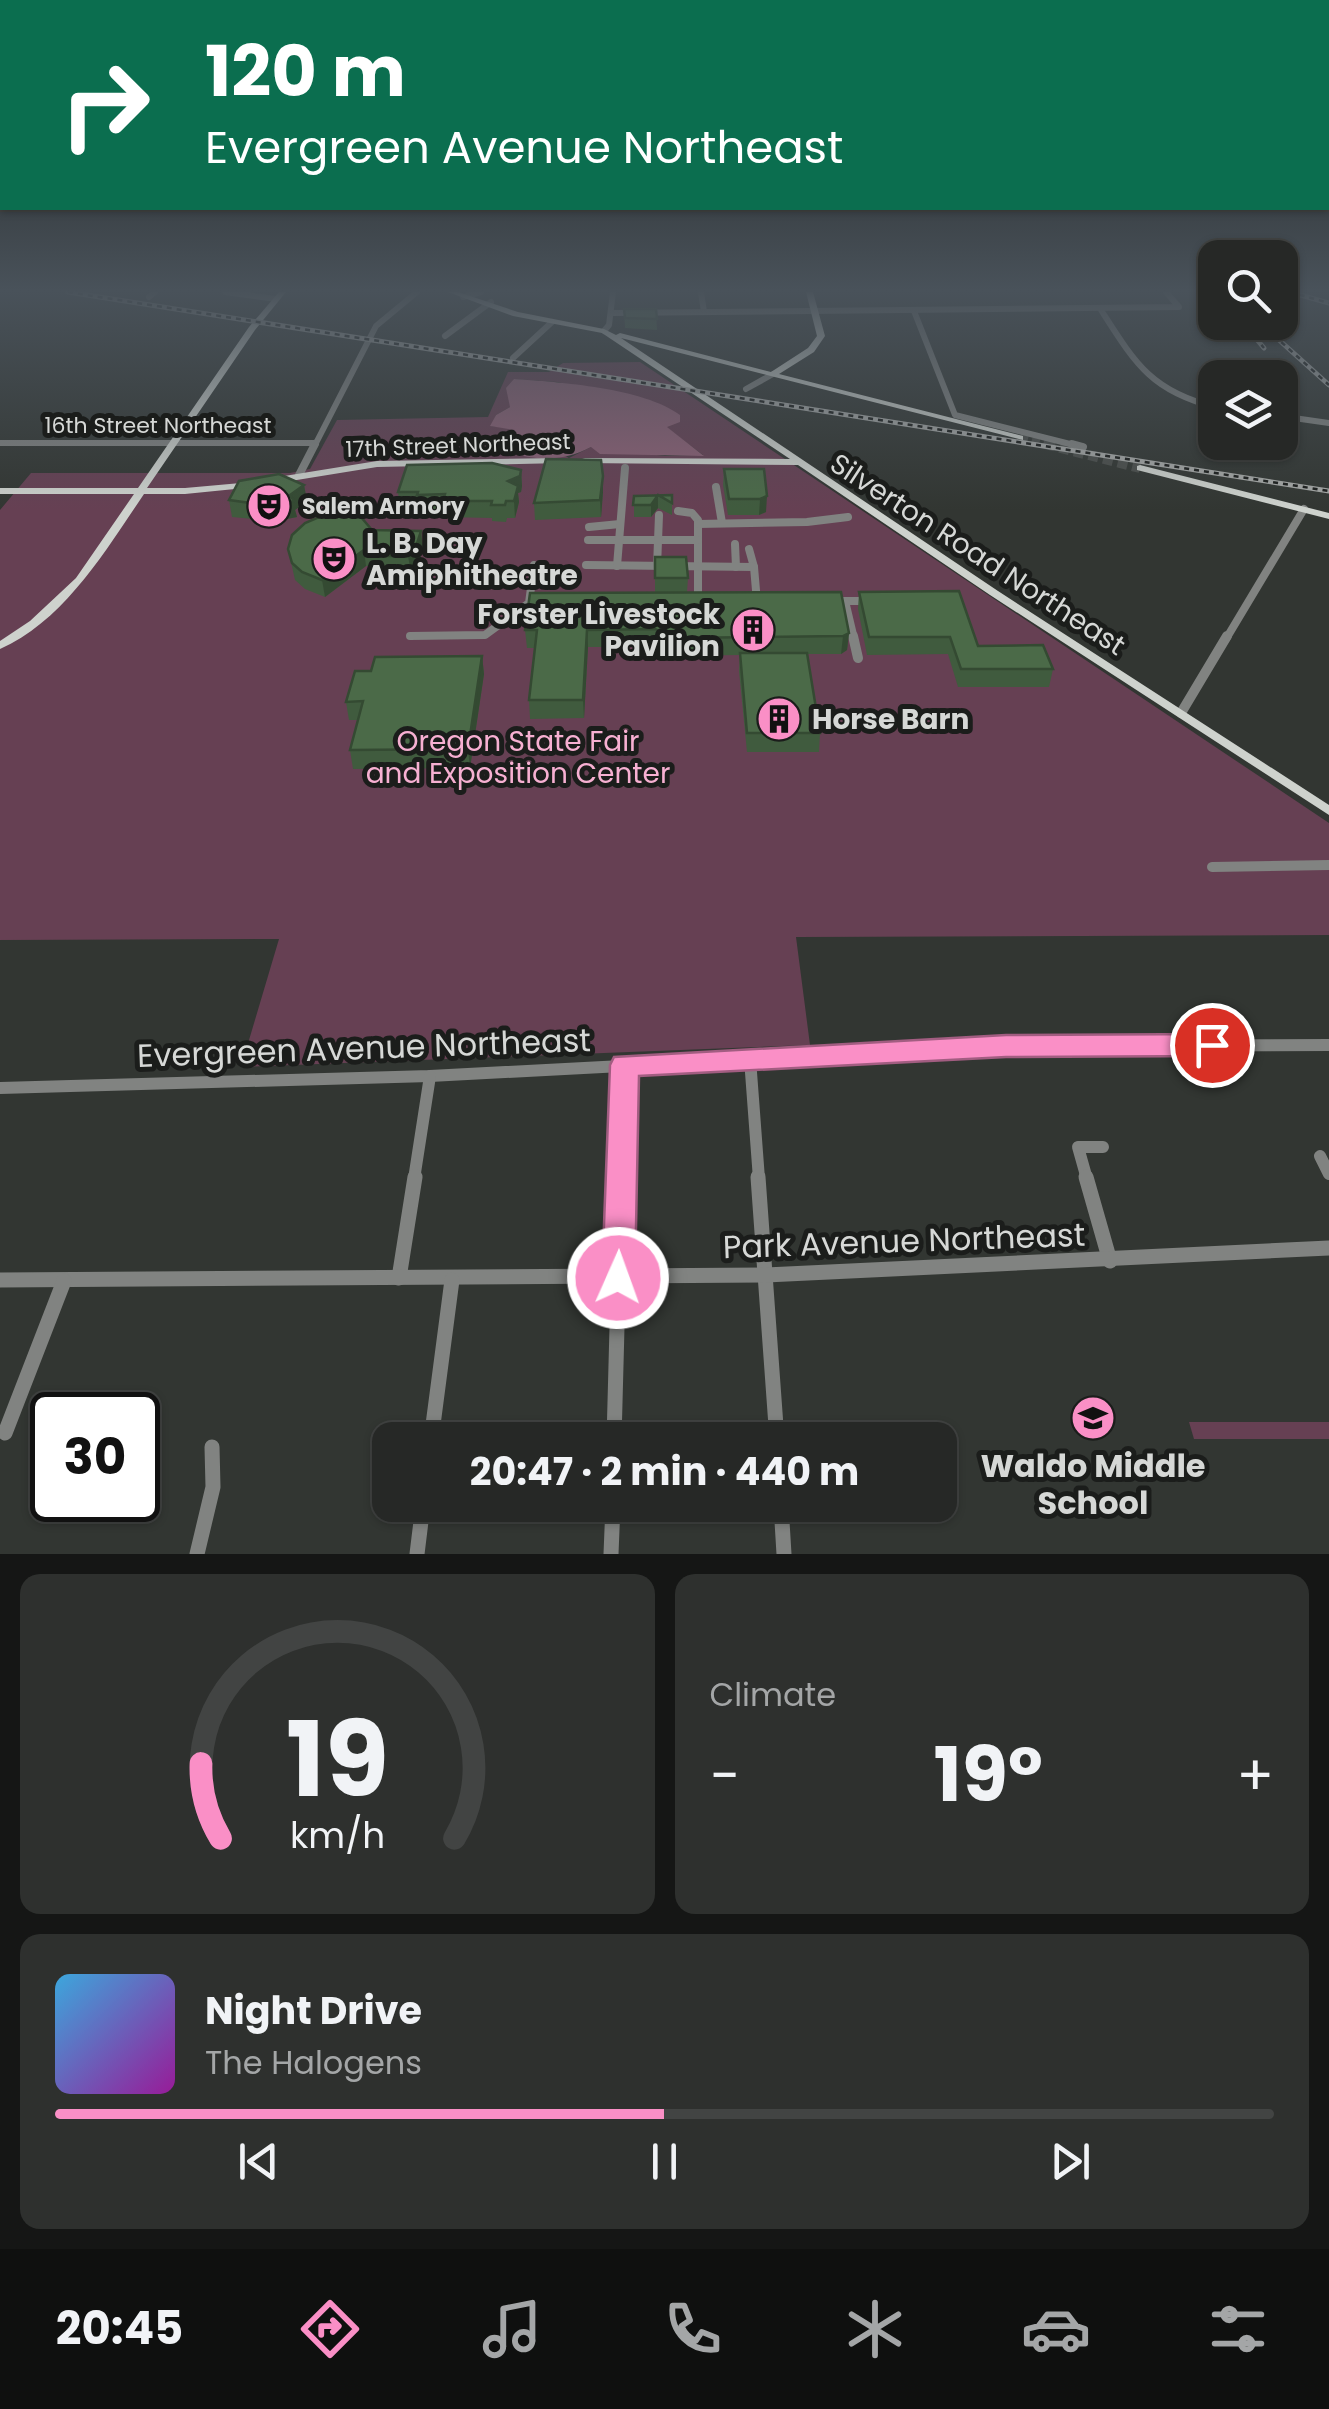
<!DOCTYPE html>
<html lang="en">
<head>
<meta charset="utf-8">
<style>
  body { margin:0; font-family:Poppins,sans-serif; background:#2e302e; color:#f1f3f6; height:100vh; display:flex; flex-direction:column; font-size:38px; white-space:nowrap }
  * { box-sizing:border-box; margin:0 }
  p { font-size:32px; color:#a4a6a7 }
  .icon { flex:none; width:55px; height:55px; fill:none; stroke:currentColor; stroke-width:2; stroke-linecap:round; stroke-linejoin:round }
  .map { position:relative; height:1554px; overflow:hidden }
  .side { display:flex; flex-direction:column; gap:20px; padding:20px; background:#151615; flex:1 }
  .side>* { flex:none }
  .top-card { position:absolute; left:0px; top:0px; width:1330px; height:210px; box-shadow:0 2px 8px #0004,0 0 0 2px #424443; background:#0b6e4f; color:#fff; overflow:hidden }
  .tools { position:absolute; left:1198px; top:240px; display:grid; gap:20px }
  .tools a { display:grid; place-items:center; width:100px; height:100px; border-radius:20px; background:#262826; box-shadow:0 2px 8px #0004,0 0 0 2px #424443; font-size:50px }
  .speed { position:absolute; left:30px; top:1392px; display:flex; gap:20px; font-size:50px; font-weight:700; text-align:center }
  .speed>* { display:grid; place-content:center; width:130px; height:130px; border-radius:50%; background:#262826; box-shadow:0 2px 8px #0004,0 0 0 2px #424443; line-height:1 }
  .speed .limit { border:5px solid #111; border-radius:15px; background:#fff; color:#111 }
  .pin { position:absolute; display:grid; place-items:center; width:85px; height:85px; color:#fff; margin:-42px; border:5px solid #fff; border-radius:50%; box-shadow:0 2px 10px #0007 }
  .me { position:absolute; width:110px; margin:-55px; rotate:2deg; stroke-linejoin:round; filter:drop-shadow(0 0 8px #0008) }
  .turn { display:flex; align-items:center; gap:35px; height:210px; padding:0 40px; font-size:45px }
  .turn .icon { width:130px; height:130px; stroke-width:2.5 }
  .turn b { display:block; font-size:70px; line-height:85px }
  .big { font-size:75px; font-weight:700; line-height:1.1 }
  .side .tile { flex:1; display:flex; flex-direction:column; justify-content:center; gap:15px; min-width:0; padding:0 35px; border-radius:20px; background:#2e302e }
  .side .dial { align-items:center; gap:0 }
  .dial svg { height:260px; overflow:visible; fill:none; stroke:#424443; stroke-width:7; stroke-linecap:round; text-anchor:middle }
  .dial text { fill:#f1f3f6; stroke:none }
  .song { display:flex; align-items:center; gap:30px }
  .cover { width:120px; height:120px; border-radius:15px; background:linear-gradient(135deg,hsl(200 70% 55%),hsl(300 70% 35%)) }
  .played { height:10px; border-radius:5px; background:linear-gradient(90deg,#fa8fc6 50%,#424443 50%) }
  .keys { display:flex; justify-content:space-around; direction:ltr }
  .heat { display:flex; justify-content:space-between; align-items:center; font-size:55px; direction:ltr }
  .side .tiles { flex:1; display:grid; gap:20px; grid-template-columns:1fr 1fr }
  .tile:last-child { grid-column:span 2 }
  .trip { position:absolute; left:372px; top:1422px; width:585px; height:100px; border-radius:20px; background:#262826; box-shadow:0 2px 8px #0004,0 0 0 2px #424443; font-weight:700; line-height:100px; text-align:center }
  .dock { display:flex; height:160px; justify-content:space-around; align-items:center; background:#0f100f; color:#a4a6a7 }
  .dock .icon { width:70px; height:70px }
  .dock .selected { color:#fa8fc6 }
  .dock b { font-size:45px; color:#f1f3f6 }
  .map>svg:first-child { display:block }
  .green { fill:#664053; fill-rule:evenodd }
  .forest { fill:#8c6075 }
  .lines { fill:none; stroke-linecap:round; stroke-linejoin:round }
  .major-tunnel-far1 { stroke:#4b4e4b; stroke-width:8; stroke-dasharray:8 4; stroke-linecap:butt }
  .major-tunnel { stroke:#4b4e4b; stroke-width:10; stroke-dasharray:10 5; stroke-linecap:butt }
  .minor-far4 { stroke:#818381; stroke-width:6 }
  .minor-far3 { stroke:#818381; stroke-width:8 }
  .minor-far2 { stroke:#818381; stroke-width:10 }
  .minor-far1 { stroke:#818381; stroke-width:12 }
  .minor { stroke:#818381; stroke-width:15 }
  .major { fill:#ced2cd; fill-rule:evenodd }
  .rail-casing { stroke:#a6a8a6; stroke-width:5 }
  .rail { stroke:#1b1d1b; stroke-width:2.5; stroke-dasharray:5; stroke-linecap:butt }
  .wall { fill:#405b3e }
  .shaded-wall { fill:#344a32 }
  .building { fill:#4b6a48; stroke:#344a32; stroke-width:2.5 }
  .route { fill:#fa8fc6; stroke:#a25d81; stroke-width:2.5 }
  .labels { text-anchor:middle; stroke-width:10; stroke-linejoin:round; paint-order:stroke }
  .far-street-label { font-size:22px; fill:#d6d8d6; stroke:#1b1d1b }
  .far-poi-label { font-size:22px; font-weight:bold; fill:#d6d8d6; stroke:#1b1d1b; text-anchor:start }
  .poi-label { font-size:28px; font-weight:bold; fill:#d6d8d6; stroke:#1b1d1b; text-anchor:start }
  .street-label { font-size:28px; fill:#d6d8d6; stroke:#1b1d1b }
  .park-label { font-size:28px; fill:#f7b0d2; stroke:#1b1d1b }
  .near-street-label { font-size:32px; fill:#d6d8d6; stroke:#1b1d1b }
  .near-poi-label { font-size:32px; font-weight:bold; fill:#d6d8d6; stroke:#1b1d1b }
</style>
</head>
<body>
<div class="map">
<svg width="1329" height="1554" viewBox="0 0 1329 1554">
  <rect width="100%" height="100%" fill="#323632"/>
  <g class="green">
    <path d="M 640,362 L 1329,823 L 1329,935 L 796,937 L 810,1045 L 241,1067 L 279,939 L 0,940 L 0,510 L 31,473 L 290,473 L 310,469 L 337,420 L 488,417 L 508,372 L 549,372 L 563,363 ZM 514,379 L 557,382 L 664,406 L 666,427 L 703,455 L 665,456 L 591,447 L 569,458 L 516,429 L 491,426 L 496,415 L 510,407 Z"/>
    <path d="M 1189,1422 L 1329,1422 L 1329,1439 L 1194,1439 Z"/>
  </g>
  <path class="forest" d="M 514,379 C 559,382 644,388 680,415 L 680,422 L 667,427 L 704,456 L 600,454 L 591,447 C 559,464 529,460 496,448 L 515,430 L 490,426 L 496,415 L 510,407 L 506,388 Z"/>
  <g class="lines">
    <path class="major-tunnel-far1" d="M 1020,438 L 1055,447"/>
    <path class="major-tunnel" d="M 1045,444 L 1140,468"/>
    <g class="minor-far4">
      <path d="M 225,292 L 276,299"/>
      <path d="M 701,292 L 704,312"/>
      <path d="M 149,297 L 155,292"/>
      <path d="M 463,297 L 481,292"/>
      <path d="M 1101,310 C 1135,363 1151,391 1215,407"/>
      <path d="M 914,311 L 955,415 L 1082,447"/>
      <path d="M 612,313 L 1179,307 L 1166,292"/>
      <path d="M 604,331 L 609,325 L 613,292"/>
      <path d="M 445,336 L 491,302"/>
      <path d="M 513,358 L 552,322"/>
      <path d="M 746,389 L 773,374"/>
      <path d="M 1280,416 L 1329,423"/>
      <path d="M 0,443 L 316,443"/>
      <path d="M 314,447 L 376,326 L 417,292"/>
    </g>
    <g class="minor-far3">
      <path d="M 1072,444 L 1083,447"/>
      <path d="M 299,475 L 315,444"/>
      <path d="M 716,487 L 722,523"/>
      <path d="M 678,511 L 692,513 L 698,520 L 698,602"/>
      <path d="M 698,524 L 807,522 L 848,517"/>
      <path d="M 589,527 L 620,524"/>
      <path d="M 588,540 L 698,540"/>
      <path d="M 735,544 L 736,567"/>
      <path d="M 749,549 L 754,567"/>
      <path d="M 586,565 L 754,567 L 757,602"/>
      <path d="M 617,566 L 625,468"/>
      <path d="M 657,567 L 659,515"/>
      <path d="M 830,601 L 868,601"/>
      <path d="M 845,601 L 854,639"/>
      <path d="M 410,636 L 485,635 L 529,603 L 534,565"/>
      <path d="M 1226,639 L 1304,509"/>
    </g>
    <g class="minor-far2">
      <path d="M 853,636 L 858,658"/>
      <path d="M 1181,713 L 1227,636"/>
      <path d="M 1212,867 L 1329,865"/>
    </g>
    <g class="minor-far1">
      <path d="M 750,1059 L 759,1179"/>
      <path d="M 0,1088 L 430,1076 L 1006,1046 L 1329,1045"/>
      <path d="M 1320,1156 L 1329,1174"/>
      <path d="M 414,1179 L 430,1076"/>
      <path d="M 621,1179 L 624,1065"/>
      <path d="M 1087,1179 L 1078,1147 L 1103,1147"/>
    </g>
    <g class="minor">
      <path d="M 758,1177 L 777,1440"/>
      <path d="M 1086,1177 L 1110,1261"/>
      <path d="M 399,1278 L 415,1177"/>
      <path d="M 0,1280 L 766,1275 L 1329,1248"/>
      <path d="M 5,1433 L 64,1281"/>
      <path d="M 431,1440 L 452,1280"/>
      <path d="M 614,1440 L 621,1177"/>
      <path d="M 781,1505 L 784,1554"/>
      <path d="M 197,1554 L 213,1487 L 212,1447"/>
      <path d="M 417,1554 L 423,1505"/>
      <path d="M 611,1554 L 613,1505"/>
    </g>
    <g class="major">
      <path d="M 279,292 L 286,292 L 255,330 L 147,488 L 185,488 L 252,482 L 255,483 L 255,487 L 185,494 L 144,494 C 106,550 64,621 0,649 L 0,641 L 30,621 L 76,578 L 134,494 L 0,494 L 0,488 L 138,488 L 249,327 Z"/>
      <path d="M 448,292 L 458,292 L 518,312 L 604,329 L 616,335 L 620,333 L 771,372 L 808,348 L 817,336 L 806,292 L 813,292 L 825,336 L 814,352 L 779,374 L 1023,436 L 1023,440 L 621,338 L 998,591 L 1329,805 L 1329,815 L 990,595 L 798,465 L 582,463 L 582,459 L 585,458 L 790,459 L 602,333 L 513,316 Z"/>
      <path d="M 560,458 L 563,459 L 563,463 L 377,467 L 272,484 L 267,481 L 272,478 L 377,461 Z"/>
      <path d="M 1140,465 L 1329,513 L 1329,519 L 1137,470 L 1137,466 Z"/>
    </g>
    <defs>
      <g id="rail">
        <path d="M 68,292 L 1329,491"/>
        <path d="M 1290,292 L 1329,303"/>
        <path d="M 1242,322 L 1264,348"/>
        <path d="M 1259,322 L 1329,385"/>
      </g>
    </defs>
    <use href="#rail" class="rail-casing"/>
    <use href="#rail" class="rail"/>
  </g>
  <g class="wall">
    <path d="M 624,309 L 656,309 L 657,330 L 625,328 Z"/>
    <path d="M 724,469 L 764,469 L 766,512 L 759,515 L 728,515 L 723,485 Z"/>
    <path d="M 521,470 L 522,486 L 521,492 L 518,493 L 519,502 L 515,518 L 507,518 L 506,522 L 492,521 L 492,518 L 445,517 L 444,510 L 419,512 L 419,508 L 400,508 L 398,492 Z"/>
    <path d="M 603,476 L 603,492 L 601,517 L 535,520 L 534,503 Z"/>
    <path d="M 304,485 L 307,501 L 295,510 L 297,517 L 256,525 L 253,519 L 232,517 L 229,500 Z"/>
    <path d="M 672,495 L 672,515 L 658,508 L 651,517 L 634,517 L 634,496 Z"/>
    <path d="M 372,530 L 421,531 L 423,548 L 417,570 L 411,573 L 382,573 L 381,566 L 366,566 L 325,597 L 305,589 L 295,580 L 288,549 Z"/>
    <path d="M 655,557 L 688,578 L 687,592 L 849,633 L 847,650 L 841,654 L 807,654 L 820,733 L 819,752 L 747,752 L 739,671 L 740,655 L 672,656 L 655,647 L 588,647 L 584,718 L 530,719 L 529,700 L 535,648 L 527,648 L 525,630 L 655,593 Z"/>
    <path d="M 859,592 L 978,646 L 1053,669 L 1049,687 L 958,687 L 948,654 L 867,655 L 858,609 Z"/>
    <path d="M 482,656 L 484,674 L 470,768 L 353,769 L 350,750 L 358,720 L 349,720 L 346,702 L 371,671 Z"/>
  </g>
  <g class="shaded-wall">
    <path d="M 521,470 L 522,486 L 521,492 L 518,493 L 519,502 L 515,518 L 514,501 L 508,481 Z"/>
    <path d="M 603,476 L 603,492 L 601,517 L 600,500 Z"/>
    <path d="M 304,485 L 307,501 L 295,510 L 297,517 L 256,525 L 253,509 L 290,495 Z"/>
    <path d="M 658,495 L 658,508 L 651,517 L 651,505 Z"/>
    <path d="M 767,496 L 766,512 L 759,515 L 760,499 Z"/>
    <path d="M 421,531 L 423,548 L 417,570 L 411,573 L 408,556 Z"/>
    <path d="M 364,550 L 366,566 L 325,597 L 322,580 Z"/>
    <path d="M 587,630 L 588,647 L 584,718 L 583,700 Z"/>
    <path d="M 849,633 L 847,650 L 841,654 L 843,636 Z"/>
    <path d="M 482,656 L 484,674 L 470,768 L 468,749 Z"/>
  </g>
  <g class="building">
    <path d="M 624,309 L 656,309 L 657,319 L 625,318 Z"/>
    <path d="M 546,459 L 601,460 L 603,476 L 600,500 L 534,503 Z"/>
    <path d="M 492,463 L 521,470 L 520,476 L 508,481 L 518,486 L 514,501 L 506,501 L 505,505 L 491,505 L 492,501 L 443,501 L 445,494 L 417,495 L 418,492 L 398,492 L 407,465 Z"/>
    <path d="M 724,469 L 764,469 L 767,496 L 760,499 L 729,499 Z"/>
    <path d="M 279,474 L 304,485 L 290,495 L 294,501 L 253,509 L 250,503 L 229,500 L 239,481 Z"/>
    <path d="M 658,495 L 651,505 L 633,505 L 634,496 L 672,495 L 672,503 Z"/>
    <path d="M 350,504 L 372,530 L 421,531 L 414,553 L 408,556 L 380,556 L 382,549 L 364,550 L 322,580 L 302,572 L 292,563 L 288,549 L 292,535 L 305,523 Z"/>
    <path d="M 655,557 L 686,557 L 688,578 L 655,578 Z"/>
    <path d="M 959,591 L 978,646 L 1043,645 L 1053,669 L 961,669 L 950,637 L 869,637 L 859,592 Z"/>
    <path d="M 841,592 L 849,633 L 843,636 L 672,638 L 655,629 L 587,630 L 583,700 L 529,700 L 537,630 L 525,630 L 530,593 Z"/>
    <path d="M 740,653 L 807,653 L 820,733 L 747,733 Z"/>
    <path d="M 482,656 L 468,749 L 350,750 L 363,701 L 346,702 L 355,671 L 371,671 L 375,657 Z"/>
  </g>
  <linearGradient id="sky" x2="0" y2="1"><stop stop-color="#1c1e1c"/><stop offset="0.57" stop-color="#49525a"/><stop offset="1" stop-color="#49525a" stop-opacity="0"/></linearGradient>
  <rect width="1329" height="510" fill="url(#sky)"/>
  <path class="route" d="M 1212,1034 L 1222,1037 L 1226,1045 L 1222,1053 L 1212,1056 L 1006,1057 L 639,1076 L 635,1278 L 630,1289 L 618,1293 L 607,1289 L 602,1278 L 610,1065 L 614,1057 L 1006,1035 Z"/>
  <defs>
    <symbol id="theatre-disc" viewBox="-11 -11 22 22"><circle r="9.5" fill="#fa8fc6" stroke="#1b1d1b"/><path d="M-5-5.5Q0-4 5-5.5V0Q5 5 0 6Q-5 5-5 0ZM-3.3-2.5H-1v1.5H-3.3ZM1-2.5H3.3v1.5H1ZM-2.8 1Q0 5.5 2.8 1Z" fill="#111"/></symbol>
    <symbol id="building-disc" viewBox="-11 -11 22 22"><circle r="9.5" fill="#fa8fc6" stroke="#1b1d1b"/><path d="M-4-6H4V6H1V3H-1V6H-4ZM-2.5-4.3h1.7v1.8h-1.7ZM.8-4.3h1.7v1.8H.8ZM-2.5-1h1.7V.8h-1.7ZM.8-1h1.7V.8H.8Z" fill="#111"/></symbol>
    <symbol id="school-disc" viewBox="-11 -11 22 22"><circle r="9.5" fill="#fa8fc6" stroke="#1b1d1b"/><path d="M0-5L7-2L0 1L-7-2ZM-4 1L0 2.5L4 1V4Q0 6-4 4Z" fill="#111"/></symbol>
  </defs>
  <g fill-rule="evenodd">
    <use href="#theatre-disc" x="244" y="481" width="50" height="50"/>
    <use href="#theatre-disc" x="309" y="534" width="50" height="50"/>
    <use href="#building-disc" x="728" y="605" width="50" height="50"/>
    <use href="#building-disc" x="754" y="694" width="50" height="50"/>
    <use href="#school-disc" x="1068" y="1393" width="50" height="50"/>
  </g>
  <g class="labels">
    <g class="far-street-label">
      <text x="158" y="433">16th Street Northeast</text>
      <text transform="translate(458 445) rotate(-2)" y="8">17th Street Northeast</text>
    </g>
    <g class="far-poi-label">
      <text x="302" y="514">Salem Armory</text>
    </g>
    <g class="poi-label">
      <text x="366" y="553">L. B. Day<tspan x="366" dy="32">Amiphitheatre</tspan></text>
      <text x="720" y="624" text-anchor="end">Forster Livestock<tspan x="720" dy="32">Pavilion</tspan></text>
      <text x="812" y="729">Horse Barn</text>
    </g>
    <g class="street-label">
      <text transform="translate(978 554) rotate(33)" y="10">Silverton Road Northeast</text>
    </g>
    <g class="park-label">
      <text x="518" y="751">Oregon State Fair<tspan x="518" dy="32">and Exposition Center</tspan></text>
    </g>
    <g class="near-street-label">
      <text transform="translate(364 1048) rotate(-2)" y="11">Evergreen Avenue Northeast</text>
      <text transform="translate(904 1241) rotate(-2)" y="11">Park Avenue Northeast</text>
    </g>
    <g class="near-poi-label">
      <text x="1093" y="1477">Waldo Middle<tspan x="1093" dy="37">School</tspan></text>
    </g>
  </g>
</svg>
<div class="tools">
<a><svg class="icon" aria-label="search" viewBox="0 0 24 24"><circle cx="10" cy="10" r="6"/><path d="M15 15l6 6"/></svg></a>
<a><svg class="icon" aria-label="layers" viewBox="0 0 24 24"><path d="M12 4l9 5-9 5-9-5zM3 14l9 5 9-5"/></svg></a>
</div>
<div class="speed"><div class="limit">30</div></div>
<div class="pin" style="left:1212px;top:1045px;background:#d93025"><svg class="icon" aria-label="arrive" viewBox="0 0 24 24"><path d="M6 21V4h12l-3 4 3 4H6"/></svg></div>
<svg class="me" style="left:618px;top:1278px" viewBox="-20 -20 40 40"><circle r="17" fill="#fa8fc6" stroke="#fff" stroke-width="3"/><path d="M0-11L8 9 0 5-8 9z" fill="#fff"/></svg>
<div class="trip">20:47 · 2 min · 440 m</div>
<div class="top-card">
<div class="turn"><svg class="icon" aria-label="right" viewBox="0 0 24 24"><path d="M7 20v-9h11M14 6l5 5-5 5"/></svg><div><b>120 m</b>Evergreen Avenue Northeast</div></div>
</div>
</div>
<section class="side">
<div class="tiles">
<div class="tile dial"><svg viewBox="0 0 100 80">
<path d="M14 69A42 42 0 1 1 86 69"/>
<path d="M14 69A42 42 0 0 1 8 46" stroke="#fa8fc6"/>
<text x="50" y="56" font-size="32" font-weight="700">19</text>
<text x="50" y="72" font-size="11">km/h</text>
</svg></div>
<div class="tile"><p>Climate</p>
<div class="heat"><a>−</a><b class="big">19°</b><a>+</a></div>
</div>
<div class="tile">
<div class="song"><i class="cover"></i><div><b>Night Drive</b><p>The Halogens</p></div></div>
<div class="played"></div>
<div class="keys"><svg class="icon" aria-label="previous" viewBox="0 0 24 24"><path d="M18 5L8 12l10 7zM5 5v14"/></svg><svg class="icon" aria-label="pause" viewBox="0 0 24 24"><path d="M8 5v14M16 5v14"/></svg><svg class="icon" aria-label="next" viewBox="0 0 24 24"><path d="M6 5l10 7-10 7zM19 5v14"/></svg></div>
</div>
</div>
</section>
<nav class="dock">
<b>20:45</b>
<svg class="icon selected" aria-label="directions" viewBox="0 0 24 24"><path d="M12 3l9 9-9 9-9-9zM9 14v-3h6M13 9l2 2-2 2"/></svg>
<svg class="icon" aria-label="music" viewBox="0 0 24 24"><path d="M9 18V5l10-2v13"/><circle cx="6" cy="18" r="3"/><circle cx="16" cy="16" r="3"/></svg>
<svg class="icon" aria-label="phone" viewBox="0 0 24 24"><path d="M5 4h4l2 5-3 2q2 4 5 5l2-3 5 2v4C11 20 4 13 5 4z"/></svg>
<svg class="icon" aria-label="climate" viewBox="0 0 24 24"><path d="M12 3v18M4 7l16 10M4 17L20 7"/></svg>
<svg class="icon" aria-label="car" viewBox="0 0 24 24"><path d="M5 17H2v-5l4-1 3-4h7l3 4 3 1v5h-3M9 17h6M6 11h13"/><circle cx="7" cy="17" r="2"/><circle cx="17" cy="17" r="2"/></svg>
<svg class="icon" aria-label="filters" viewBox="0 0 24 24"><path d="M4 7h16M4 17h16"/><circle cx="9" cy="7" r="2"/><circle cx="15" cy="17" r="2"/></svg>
</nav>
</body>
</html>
